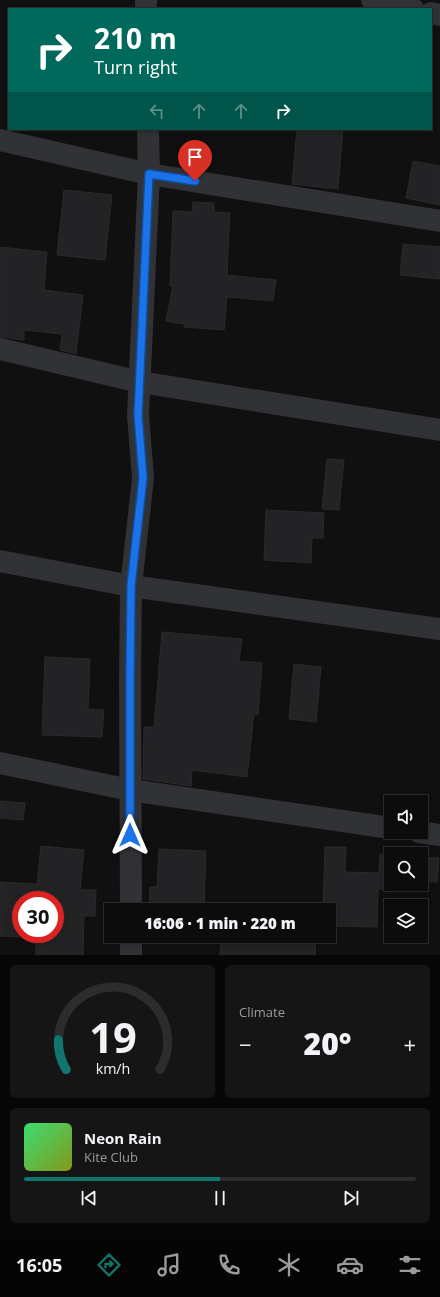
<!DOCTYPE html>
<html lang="en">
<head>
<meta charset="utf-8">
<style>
  body { margin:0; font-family:"Open Sans",sans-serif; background:#151516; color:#f1f3f6; height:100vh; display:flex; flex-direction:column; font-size:15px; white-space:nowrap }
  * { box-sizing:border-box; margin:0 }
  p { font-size:13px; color:#9a9b9d }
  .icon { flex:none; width:22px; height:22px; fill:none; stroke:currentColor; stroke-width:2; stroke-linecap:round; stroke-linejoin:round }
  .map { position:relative; height:955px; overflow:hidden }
  .side { display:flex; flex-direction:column; gap:10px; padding:10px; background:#070707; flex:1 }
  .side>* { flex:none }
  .banner { position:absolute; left:8px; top:8px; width:424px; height:122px; border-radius:0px; box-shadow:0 2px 6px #0003,0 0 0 1px #2c2c2e; background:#00695c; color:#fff; overflow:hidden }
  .tools { position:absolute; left:384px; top:795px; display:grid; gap:8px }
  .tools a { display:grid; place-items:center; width:44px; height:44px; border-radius:0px; background:#0c0c0d; box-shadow:0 2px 6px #0003,0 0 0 1px #2c2c2e; font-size:20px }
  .speed { position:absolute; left:12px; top:891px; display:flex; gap:8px; font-size:20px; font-weight:700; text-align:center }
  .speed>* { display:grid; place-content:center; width:52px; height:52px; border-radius:50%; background:#0c0c0d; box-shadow:0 2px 6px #0003,0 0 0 1px #2c2c2e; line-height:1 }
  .speed .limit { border:6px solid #d22; background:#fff; color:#111 }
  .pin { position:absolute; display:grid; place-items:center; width:34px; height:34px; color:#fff; margin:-41px -17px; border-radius:50% 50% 50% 0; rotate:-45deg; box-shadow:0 0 4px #0007 }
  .pin .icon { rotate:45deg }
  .me { position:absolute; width:44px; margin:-22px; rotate:0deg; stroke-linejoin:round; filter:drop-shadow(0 0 3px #0008) }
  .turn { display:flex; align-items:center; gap:14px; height:84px; padding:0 20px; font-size:18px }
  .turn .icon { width:52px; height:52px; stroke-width:2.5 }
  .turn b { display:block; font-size:28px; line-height:34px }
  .lanes { display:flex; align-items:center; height:38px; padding:0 20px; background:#0003; justify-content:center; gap:20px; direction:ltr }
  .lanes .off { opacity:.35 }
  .big { font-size:30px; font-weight:800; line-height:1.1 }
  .side .card { flex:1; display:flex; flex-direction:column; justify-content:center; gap:6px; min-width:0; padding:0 14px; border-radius:6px; background:#151516 }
  .side .dial { align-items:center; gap:0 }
  .dial svg { height:104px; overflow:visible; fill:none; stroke:#2c2c2e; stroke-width:7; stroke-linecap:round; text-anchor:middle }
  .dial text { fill:#f1f3f6; stroke:none }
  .song { display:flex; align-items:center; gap:12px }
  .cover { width:48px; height:48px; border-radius:6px; background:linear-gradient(135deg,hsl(140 70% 55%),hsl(70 70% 35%)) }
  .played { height:4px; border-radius:2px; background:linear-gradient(90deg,#0f766e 50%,#2c2c2e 50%) }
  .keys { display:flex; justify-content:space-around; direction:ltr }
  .heat { display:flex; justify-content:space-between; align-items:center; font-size:22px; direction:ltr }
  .side .tiles { flex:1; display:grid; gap:10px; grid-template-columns:1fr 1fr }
  .card:last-child { grid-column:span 2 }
  .trip { position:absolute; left:104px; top:903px; width:232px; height:40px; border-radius:0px; background:#0c0c0d; box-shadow:0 2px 6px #0003,0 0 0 1px #2c2c2e; font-weight:800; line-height:40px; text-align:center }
  .tabs { display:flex; height:64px; justify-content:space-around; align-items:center; background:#050505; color:#9a9b9d }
  .tabs .icon { width:28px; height:28px }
  .tabs .active { color:#0f766e }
  .tabs b { font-size:18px; color:#f1f3f6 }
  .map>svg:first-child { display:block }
  .building { fill:#232325; stroke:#2a2a2d }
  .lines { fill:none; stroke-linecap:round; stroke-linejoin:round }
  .street { stroke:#313236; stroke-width:22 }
  .route-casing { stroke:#114b97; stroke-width:10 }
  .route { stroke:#1a73e8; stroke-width:7 }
</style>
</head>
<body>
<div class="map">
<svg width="440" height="955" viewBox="0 0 440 955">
  <rect width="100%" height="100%" fill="#101011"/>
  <g class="building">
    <path d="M 297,129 L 343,129 L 338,189 L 292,184 Z"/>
    <path d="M 413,161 L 440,166 L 440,205 L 406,198 Z"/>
    <path d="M 64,190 L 112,195 L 105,260 L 57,255 Z"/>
    <path d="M 193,202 L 214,203 L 214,212 L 230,213 L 227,275 L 276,280 L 273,301 L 227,297 L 224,330 L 184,327 L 184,324 L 166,321 L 173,286 L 170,286 L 173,211 L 192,212 Z"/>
    <path d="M 403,244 L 440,247 L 440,279 L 400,275 Z"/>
    <path d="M 0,247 L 47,252 L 44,290 L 83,295 L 76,354 L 60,350 L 62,334 L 24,330 L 24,340 L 0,337 Z"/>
    <path d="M 327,459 L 344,460 L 339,510 L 322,509 Z"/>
    <path d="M 266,510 L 324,513 L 323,538 L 312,538 L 311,563 L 264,560 Z"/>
    <path d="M 162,632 L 242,639 L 239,661 L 262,663 L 258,715 L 254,714 L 247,777 L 192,770 L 191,786 L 143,779 L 144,727 L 154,727 Z"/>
    <path d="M 45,657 L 90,659 L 88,709 L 104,710 L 102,737 L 42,735 Z"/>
    <path d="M 294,664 L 321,667 L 316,722 L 289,719 Z"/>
    <path d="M 0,801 L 25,803 L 23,820 L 0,818 Z"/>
    <path d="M 41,846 L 84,850 L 80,890 L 96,890 L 95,916 L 84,916 L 83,955 L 36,955 L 36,934 L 55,934 L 55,900 L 21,900 L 21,937 L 0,936 L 0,882 L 37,884 Z"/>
    <path d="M 325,847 L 346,847 L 345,872 L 379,873 L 380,854 L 391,855 L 391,884 L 400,884 L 399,890 L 378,889 L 377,927 L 329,926 L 329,910 L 323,910 Z"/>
    <path d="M 159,849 L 206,851 L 204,910 L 149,908 L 150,887 L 157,887 Z"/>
    <path d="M 421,857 L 439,858 L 437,882 L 421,881 Z"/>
    <path d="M 221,936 L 316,936 L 315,955 L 220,955 Z"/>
  </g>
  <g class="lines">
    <g class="street">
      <path d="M 146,0 L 146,9"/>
      <path d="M 372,0 L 413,9"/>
      <path d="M 431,13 L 440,15"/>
      <path d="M 0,140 L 149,174 L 440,221"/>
      <path d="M 0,349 L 140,382 L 440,430"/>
      <path d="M 0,561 L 131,586 L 440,629"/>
      <path d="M 0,763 L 130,790 L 391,828"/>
      <path d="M 419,832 L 440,835"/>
      <path d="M 131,910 L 130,681 L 131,586 L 143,478 L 138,415 L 149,174 L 148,129"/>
      <path d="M 131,936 L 131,955"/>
    </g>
  </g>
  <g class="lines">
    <defs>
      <path id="route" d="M 130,835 L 130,681 L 131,586 L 143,478 L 138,415 L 149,174 L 195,181"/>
    </defs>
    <use href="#route" class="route-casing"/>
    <use href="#route" class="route"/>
  </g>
</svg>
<div class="tools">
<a><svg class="icon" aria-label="sound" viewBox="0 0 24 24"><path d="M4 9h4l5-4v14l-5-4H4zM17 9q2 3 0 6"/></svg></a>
<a><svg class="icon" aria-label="search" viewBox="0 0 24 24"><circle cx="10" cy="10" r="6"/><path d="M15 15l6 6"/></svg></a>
<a><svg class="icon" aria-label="layers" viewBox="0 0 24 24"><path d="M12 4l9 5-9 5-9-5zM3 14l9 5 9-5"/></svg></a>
</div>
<div class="speed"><div class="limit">30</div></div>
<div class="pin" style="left:195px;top:181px;background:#d93025"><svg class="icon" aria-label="arrive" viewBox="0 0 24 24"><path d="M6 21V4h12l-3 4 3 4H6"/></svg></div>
<svg class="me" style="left:130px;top:835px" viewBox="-20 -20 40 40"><path d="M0-17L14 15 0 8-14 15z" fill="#1a73e8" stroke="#fff" stroke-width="4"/></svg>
<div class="trip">16:06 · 1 min · 220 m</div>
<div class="banner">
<div class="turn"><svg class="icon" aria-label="right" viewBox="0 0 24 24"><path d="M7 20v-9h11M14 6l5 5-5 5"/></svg><div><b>210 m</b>Turn right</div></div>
<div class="lanes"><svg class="icon off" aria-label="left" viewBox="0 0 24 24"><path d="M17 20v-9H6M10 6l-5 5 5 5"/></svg><svg class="icon off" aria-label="ahead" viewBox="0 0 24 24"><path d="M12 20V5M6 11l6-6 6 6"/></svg><svg class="icon off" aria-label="ahead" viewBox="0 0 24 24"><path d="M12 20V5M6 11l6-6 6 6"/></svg><svg class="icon" aria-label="right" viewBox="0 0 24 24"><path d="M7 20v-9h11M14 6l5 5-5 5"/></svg></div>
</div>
</div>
<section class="side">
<div class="tiles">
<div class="card dial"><svg viewBox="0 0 100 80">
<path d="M14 69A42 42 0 1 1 86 69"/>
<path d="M14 69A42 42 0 0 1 8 46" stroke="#0f766e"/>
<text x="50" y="56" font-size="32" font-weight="700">19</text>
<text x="50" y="72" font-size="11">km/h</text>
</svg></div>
<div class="card"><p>Climate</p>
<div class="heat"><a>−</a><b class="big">20°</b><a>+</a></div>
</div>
<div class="card">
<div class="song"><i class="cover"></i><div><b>Neon Rain</b><p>Kite Club</p></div></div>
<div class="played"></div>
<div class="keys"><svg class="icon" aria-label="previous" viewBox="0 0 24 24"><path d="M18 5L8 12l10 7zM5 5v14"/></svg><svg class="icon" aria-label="pause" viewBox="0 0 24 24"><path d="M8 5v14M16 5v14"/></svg><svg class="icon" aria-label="next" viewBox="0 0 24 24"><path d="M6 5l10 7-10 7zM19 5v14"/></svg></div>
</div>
</div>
</section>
<nav class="tabs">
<b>16:05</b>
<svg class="icon active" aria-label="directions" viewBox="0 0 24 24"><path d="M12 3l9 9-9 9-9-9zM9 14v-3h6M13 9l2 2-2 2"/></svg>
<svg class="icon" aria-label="music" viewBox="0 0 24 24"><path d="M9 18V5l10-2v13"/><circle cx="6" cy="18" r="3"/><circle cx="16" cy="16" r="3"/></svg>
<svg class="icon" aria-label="phone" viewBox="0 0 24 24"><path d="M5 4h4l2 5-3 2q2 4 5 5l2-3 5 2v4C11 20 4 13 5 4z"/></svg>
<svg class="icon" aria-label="climate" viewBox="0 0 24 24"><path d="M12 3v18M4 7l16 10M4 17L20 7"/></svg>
<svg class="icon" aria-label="car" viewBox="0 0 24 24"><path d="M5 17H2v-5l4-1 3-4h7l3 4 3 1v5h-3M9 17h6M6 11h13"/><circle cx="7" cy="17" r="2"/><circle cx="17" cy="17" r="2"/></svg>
<svg class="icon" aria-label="filters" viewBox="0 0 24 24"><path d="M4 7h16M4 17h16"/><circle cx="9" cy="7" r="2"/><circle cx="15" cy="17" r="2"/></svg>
</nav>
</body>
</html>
